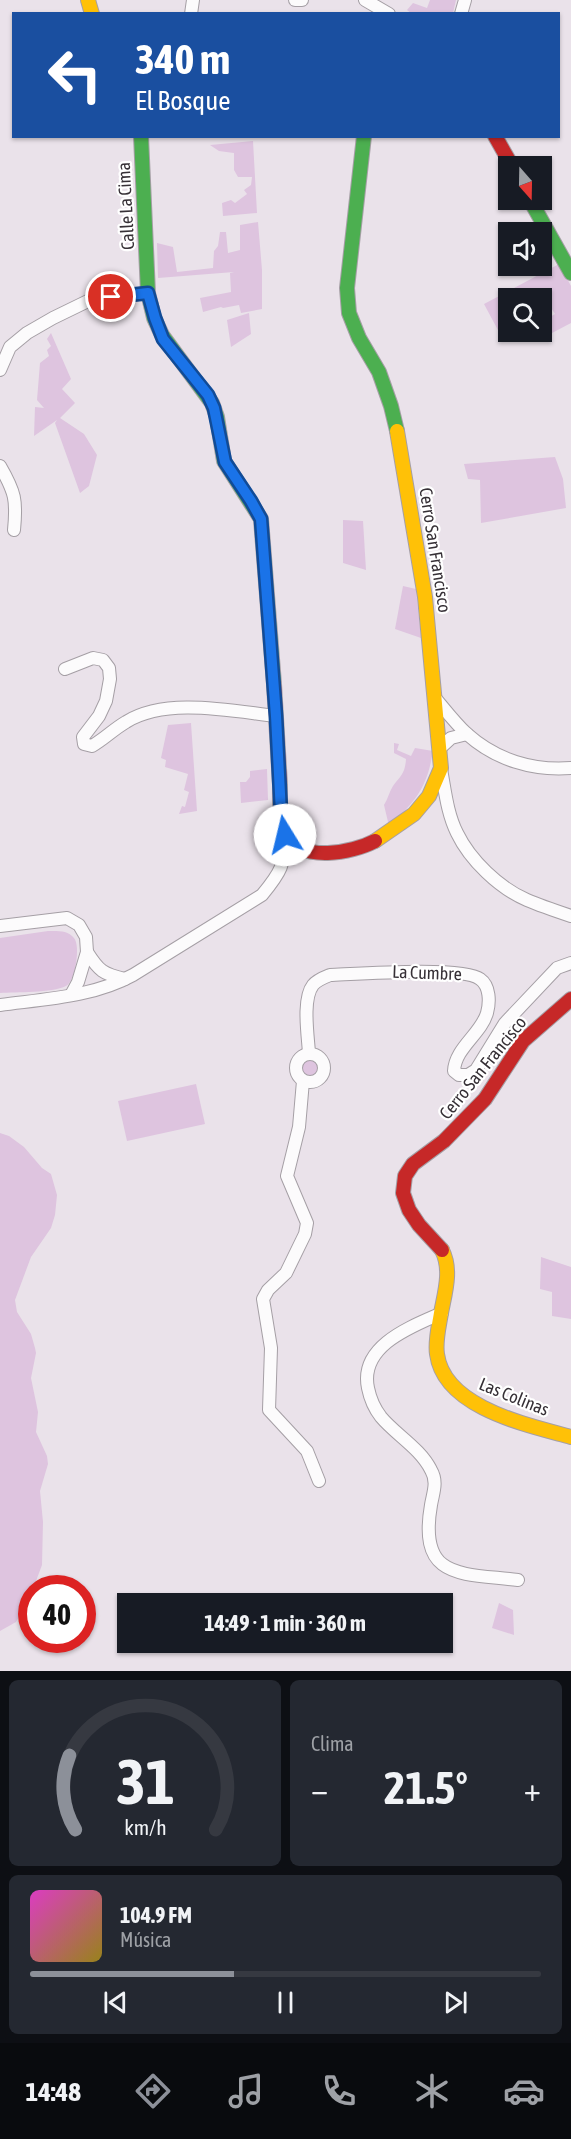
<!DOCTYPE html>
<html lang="es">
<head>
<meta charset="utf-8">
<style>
  body { margin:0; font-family:"Asap Condensed",sans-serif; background:#242831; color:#f1f3f6; height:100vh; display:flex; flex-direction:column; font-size:22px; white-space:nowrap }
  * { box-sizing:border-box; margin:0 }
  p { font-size:20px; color:#9ea1a6 }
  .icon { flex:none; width:33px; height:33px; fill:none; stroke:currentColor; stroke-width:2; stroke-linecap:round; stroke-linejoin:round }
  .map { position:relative; height:1671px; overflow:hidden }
  .sheet { display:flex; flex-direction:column; gap:9px; padding:9px; background:#0d0f14; flex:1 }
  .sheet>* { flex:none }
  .banner { position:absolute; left:12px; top:12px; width:548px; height:126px; border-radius:0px; box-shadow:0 2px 4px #0004; background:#1a4fa0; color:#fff; overflow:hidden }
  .needle { width:39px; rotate:160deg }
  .controls { position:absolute; left:498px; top:156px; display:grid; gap:12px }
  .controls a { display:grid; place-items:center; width:54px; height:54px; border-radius:0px; background:#171b24; box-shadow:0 2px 4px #0004; font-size:30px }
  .speed { position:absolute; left:18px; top:1575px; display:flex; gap:12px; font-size:30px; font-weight:700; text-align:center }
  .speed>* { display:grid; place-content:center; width:78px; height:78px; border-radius:50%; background:#171b24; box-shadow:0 2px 4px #0004; line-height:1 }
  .speed .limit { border:9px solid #d22; background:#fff; color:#111 }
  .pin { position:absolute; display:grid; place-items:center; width:51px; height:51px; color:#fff; margin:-26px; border:3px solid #fff; border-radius:50%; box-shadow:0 2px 6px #0007 }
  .me { position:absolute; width:66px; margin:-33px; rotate:351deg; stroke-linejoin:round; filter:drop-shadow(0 0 4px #0008) }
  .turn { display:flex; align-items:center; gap:21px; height:126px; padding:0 24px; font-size:27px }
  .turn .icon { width:78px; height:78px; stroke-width:2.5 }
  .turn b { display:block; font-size:42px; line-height:51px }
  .big { font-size:45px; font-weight:700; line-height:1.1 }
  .sheet .widget { flex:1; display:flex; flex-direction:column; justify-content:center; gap:9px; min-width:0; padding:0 21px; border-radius:9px; background:#242831 }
  .sheet .dial { align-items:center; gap:0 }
  .dial svg { height:156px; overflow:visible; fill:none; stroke:#363941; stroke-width:7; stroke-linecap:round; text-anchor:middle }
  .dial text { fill:#f1f3f6; stroke:none }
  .song { display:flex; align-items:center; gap:18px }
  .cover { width:72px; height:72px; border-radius:9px; background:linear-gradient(135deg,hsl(310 70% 55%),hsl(50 70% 35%)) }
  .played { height:6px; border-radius:3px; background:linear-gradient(90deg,#8c9099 40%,#363941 40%) }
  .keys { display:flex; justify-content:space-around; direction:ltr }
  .heat { display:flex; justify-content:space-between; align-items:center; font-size:33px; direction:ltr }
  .sheet .tiles { flex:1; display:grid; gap:9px; grid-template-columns:1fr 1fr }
  .widget:last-child { grid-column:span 2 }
  .trip { position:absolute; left:117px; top:1593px; width:336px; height:60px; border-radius:0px; background:#171b24; box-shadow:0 2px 4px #0004; font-weight:700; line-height:60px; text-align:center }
  .menu { display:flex; height:96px; justify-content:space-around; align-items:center; background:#090b0e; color:#9ea1a6 }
  .menu .icon { width:42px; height:42px }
  .menu .active { color:#8c9099 }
  .menu b { font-size:27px; color:#f1f3f6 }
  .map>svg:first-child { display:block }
  .green { fill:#dec4df }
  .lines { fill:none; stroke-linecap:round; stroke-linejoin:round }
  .street-casing { stroke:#a59fa5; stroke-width:14 }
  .fast-casing { stroke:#a59fa5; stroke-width:16 }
  .slow-casing { stroke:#a59fa5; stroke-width:16 }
  .jam-casing { stroke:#a59fa5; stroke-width:16 }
  .street { stroke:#fcfbfc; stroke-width:12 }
  .fast { stroke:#4caf50; stroke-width:14 }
  .slow { stroke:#ffc107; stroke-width:14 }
  .jam { stroke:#c62828; stroke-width:14 }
  .route-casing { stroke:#114b97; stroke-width:15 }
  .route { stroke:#1a73e8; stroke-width:10 }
  .labels { text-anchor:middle; stroke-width:4.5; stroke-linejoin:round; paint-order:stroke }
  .street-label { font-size:18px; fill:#363036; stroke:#fff }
</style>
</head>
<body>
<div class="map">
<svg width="571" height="1671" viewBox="0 0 571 1671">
  <rect width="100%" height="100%" fill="#eae2ea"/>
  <g class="green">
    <path d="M 430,0 L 456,0 L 453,13 L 411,13 L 407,10 L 413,3 L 427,8 Z"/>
    <path d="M 253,141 L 257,213 L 223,216 L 222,203 L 231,200 L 235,203 L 247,194 L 244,190 L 251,185 L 252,177 L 238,177 L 234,170 L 234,153 L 219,151 L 210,145 Z"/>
    <path d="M 258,222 L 262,270 L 262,309 L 241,313 L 239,305 L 223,308 L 221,307 L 203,312 L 200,298 L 231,292 L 230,273 L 234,272 L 158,278 L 157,243 L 173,247 L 177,272 L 213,268 L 214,251 L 218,246 L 220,232 L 226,232 L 228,253 L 240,250 L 240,225 Z"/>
    <path d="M 559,264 L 571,286 L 571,323 L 552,333 L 545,320 L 555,314 L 550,306 L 542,310 L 542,298 L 508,298 L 508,327 L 499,332 L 484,304 Z"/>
    <path d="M 249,313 L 251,334 L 231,347 L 227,320 Z"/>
    <path d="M 51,333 L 71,379 L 62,389 L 75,403 L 60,418 L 84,434 L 97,455 L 89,486 L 80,493 L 55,423 L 57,420 L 34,436 L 35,407 L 44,408 L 37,400 L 40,363 L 49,356 L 47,350 L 51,346 L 47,339 Z"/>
    <path d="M 555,457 L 563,479 L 566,508 L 481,523 L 480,480 L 468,479 L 464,464 Z"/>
    <path d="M 343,520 L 363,521 L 366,570 L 343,563 Z"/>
    <path d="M 403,586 L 416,589 L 421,638 L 395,629 Z"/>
    <path d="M 191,723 L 197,811 L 179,814 L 182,806 L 185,807 L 189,792 L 184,790 L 188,774 L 165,767 L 166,760 L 161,758 L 168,725 Z"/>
    <path d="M 394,743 L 399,744 L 397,750 L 411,756 L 415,748 L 433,751 C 427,788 416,801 389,826 L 384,805 C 388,799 389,792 393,786 C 401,775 405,774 406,759 L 394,753 Z"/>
    <path d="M 267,769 L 268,800 L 241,803 L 240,782 L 246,782 L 250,777 L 250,771 Z"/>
    <path d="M 48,931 C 57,931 68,930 74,938 C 81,946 75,982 66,986 C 52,993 16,992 0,993 L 0,938 Z"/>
    <circle cx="310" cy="1068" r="14"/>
    <path d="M 196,1084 L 205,1124 L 127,1141 L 118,1101 Z"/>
    <path d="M 0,1133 L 9,1136 L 24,1147 L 42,1168 L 51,1174 L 57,1195 L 55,1215 L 51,1228 L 31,1257 L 15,1300 L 17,1312 L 31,1334 L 35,1348 L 36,1353 L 31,1378 L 38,1412 L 36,1432 L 47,1456 L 48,1464 L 40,1491 L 43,1522 L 42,1565 L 30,1597 L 16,1622 L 0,1631 Z"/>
    <path d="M 541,1257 L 571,1267 L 571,1319 L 552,1316 L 552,1292 L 540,1289 Z"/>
    <path d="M 499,1603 L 513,1610 L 514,1635 L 492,1628 Z"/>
  </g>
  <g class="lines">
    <defs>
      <g id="street">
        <path d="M 295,0 L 302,0"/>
        <path d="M 365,0 L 389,14"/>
        <path d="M 191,14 L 193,0"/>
        <path d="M 461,14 L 465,0"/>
        <path d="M 0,370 L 10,347 L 27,333 L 53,318 L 92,299 L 148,293"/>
        <path d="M 0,466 C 15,492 17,500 14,530"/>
        <path d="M 65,669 L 93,658 L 103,660 L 109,668 L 110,679 L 106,701 L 99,716 L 83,737 L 84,744 L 92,746 C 104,739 114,729 126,722 C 166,697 231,711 276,716"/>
        <path d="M 436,699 C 446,711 456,724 467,734 C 496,760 533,771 571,768"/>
        <path d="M 439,749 L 451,738 L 467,734"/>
        <path d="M 441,769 C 445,790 447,813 457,833 C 470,860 499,888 527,900 C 541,906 556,911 571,916"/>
        <path d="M 0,926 L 67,918 L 79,925 L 86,937 L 87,952 L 78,982 L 71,995"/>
        <path d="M 87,952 C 99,971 103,974 125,979"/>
        <path d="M 0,1005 C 45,999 93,997 133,975 L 262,895 C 281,872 285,865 285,835"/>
        <path d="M 309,1053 C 308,1036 302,999 313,985 C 317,980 325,977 330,975 C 355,974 464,966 480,979 C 490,986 490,1002 487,1013 C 481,1034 455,1048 454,1071 L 459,1075 L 468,1075 L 476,1070 L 505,1023 L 557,968 L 571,963"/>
        <circle cx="310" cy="1068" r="14"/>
        <path d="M 303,1081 L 299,1127 L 287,1176 L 307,1223 L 305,1234 L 286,1273 L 268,1290 L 263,1299 L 271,1348 L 269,1410 L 307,1451 L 319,1481"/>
        <path d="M 442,1313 C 413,1326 359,1345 368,1388 C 370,1398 374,1408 381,1417 C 396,1435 420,1448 431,1470 C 438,1482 433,1493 431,1505 C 418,1580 461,1573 518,1580"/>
      </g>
      <g id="fast">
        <path d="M 141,136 L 148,293 L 154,318 L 162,335 L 212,403 L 217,417 L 224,461 L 261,519 L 274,684"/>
        <path d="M 364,136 L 347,288 L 349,313 L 359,338 L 379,372 L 391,406 L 397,431"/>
        <path d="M 530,200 L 571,273"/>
      </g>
      <g id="slow">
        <path d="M 88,0 L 92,14"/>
        <path d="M 375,841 L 414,814 L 429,796 L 441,768 L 425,597 L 397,431"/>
        <path d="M 442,1250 C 452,1270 445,1292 441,1313 C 439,1326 435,1341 437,1354 C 444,1408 528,1425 571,1437"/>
      </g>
      <g id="jam">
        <path d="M 495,136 L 512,166"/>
        <path d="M 274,684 C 276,718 278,752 280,785 C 280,798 279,825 285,835 C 302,863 352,853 375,841"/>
        <path d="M 442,1250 L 419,1225 L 409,1210 L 403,1193 L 405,1176 L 413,1164 L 444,1141 L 485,1099 L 523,1041 L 571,999"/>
      </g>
    </defs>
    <use href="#street" class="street-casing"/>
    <use href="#fast" class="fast-casing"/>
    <use href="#slow" class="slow-casing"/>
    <use href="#jam" class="jam-casing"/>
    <use href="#street" class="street"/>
    <use href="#fast" class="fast"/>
    <use href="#slow" class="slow"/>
    <use href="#jam" class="jam"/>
  </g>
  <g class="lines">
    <defs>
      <path id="route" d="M 111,297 L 148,293 L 155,318 L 163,339 L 208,395 L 214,408 L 225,462 L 251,501 L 261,519 L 276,716 L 281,813 L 285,835"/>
    </defs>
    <use href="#route" class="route-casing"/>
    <use href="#route" class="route"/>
  </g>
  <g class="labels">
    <g class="street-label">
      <text transform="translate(126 206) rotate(-93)" y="6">Calle La Cima</text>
      <text transform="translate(435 550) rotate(81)" y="6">Cerro San Francisco</text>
      <text transform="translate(427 973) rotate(2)" y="6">La Cumbre</text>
      <text transform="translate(483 1068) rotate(-51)" y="6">Cerro San Francisco</text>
      <text transform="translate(514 1397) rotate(22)" y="6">Las Colinas</text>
    </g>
  </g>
</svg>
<div class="controls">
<a><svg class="needle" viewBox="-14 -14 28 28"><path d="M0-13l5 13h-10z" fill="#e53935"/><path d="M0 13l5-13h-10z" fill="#9ea1a6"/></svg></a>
<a><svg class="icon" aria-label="sound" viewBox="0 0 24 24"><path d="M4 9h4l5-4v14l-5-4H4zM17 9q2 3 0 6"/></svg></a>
<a><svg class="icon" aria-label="search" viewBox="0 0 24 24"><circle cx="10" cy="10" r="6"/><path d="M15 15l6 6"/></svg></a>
</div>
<div class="speed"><div class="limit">40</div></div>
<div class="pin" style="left:111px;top:297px;background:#d93025"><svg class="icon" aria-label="arrive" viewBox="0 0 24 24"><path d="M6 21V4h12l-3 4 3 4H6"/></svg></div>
<svg class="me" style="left:285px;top:835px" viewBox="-20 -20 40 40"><circle r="19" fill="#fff"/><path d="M0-13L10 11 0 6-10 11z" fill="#1a73e8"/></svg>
<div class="trip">14:49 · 1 min · 360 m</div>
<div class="banner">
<div class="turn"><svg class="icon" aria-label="left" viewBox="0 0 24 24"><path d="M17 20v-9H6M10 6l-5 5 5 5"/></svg><div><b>340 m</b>El Bosque</div></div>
</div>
</div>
<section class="sheet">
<div class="tiles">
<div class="widget dial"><svg viewBox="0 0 100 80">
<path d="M14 69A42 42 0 1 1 86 69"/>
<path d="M14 69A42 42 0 0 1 11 31" stroke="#8c9099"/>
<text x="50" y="56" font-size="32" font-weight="700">31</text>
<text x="50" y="72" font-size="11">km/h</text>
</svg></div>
<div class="widget"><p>Clima</p>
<div class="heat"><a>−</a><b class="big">21.5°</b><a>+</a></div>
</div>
<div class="widget">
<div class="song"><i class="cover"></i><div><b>104.9 FM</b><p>Música</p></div></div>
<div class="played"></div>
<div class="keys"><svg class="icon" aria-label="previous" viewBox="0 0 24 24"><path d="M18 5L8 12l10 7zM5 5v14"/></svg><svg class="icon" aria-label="pause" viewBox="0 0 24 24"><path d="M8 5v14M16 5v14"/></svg><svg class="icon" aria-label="next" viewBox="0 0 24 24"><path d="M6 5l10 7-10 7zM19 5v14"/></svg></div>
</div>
</div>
</section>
<nav class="menu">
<b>14:48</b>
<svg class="icon active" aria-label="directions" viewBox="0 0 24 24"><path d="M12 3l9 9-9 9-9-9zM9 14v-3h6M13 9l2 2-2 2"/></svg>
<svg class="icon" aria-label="music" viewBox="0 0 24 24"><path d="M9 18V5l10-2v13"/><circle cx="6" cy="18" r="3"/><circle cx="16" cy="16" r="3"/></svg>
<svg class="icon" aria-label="phone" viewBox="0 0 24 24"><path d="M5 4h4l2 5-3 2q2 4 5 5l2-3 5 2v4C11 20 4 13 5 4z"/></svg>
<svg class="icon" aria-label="climate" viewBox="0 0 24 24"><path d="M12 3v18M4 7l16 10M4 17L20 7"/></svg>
<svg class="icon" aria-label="car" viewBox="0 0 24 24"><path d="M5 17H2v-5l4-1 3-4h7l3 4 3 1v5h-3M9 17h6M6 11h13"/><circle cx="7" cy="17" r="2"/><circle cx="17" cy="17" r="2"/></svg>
</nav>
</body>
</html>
